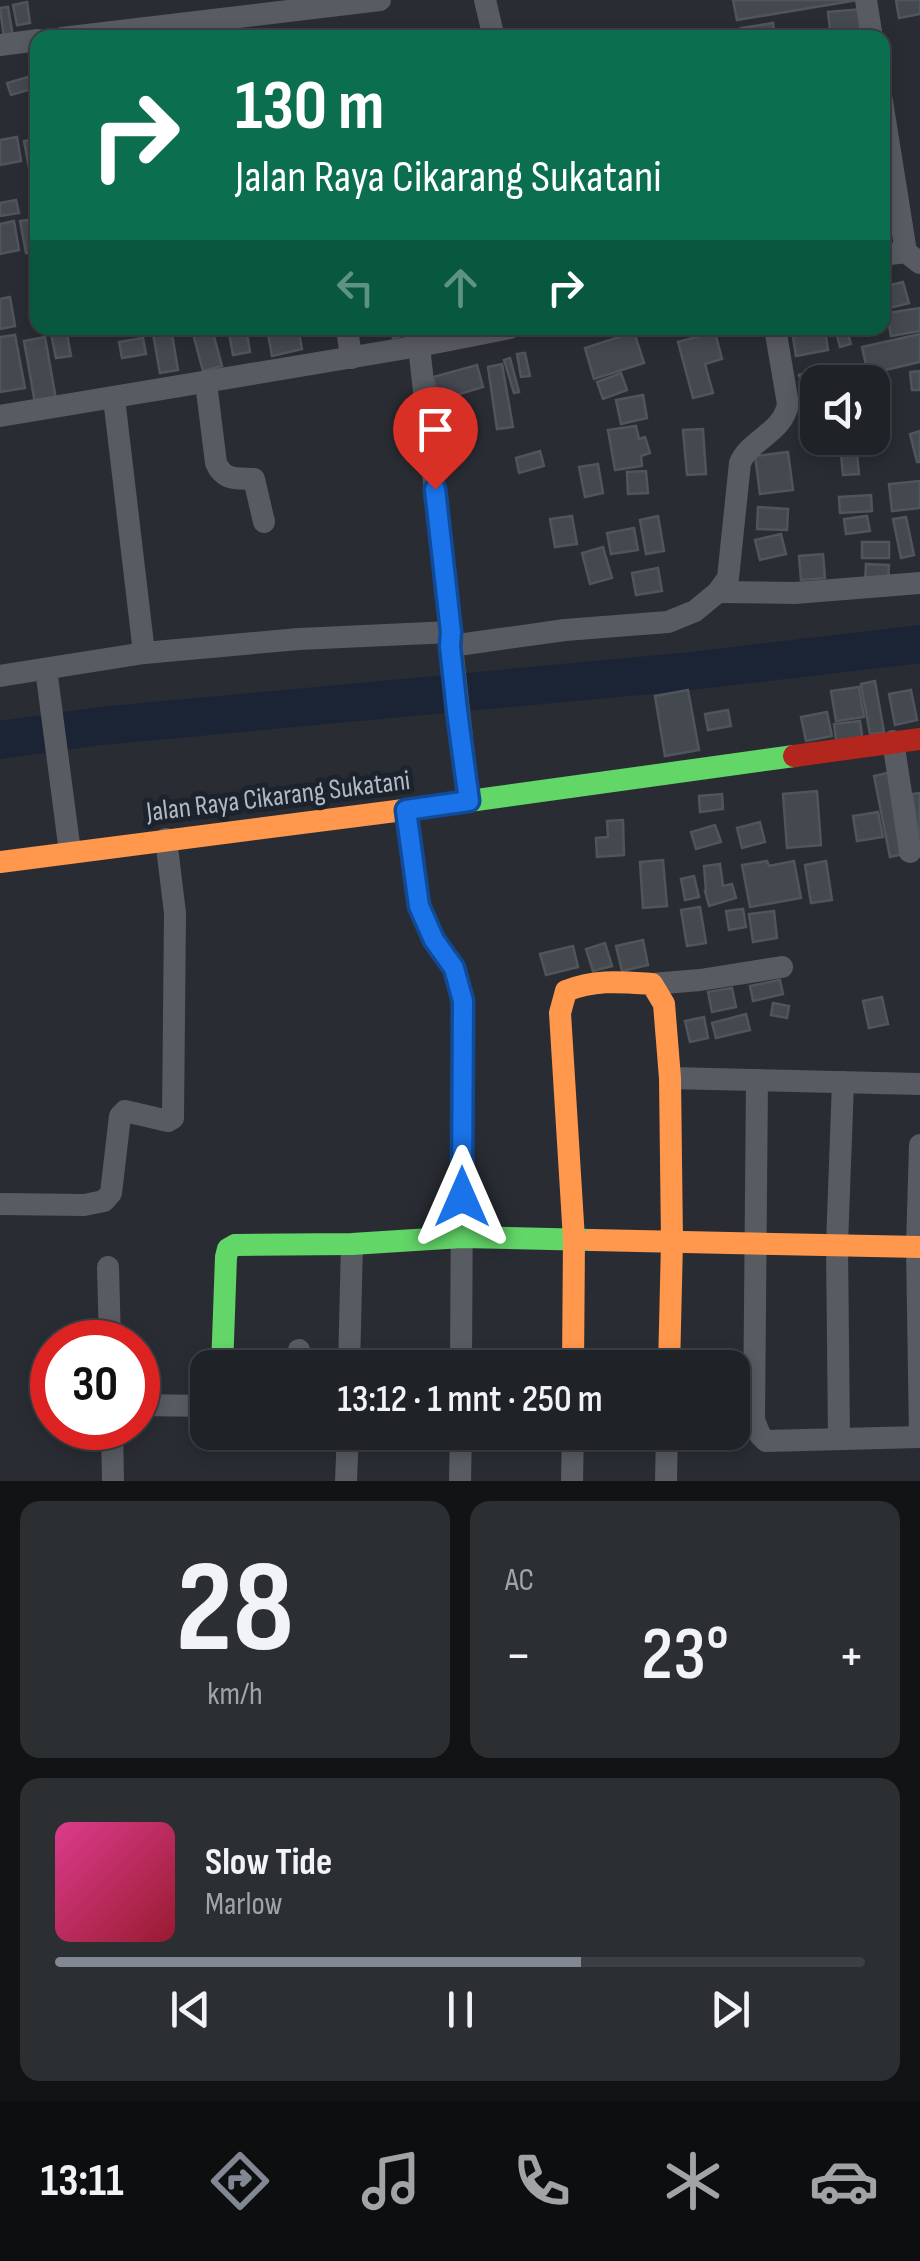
<!DOCTYPE html>
<html lang="id">
<head>
<meta charset="utf-8">
<style>
  body { margin:0; font-family:"Sofia Sans Condensed",sans-serif; background:#2c2f32; color:#f1f3f6; height:100vh; display:flex; flex-direction:column; font-size:38px; white-space:nowrap }
  * { box-sizing:border-box; margin:0 }
  p { font-size:32px; color:#a1a4a7 }
  .icon { flex:none; width:55px; height:55px; fill:none; stroke:currentColor; stroke-width:2; stroke-linecap:round; stroke-linejoin:round }
  .map { position:relative; height:1481px; overflow:hidden }
  .details { display:flex; flex-direction:column; gap:20px; padding:20px; background:#111315; flex:1 }
  .details>* { flex:none }
  .top-card { position:absolute; left:30px; top:30px; width:860px; height:305px; border-radius:20px; box-shadow:0 5px 15px #0003,0 0 0 2px #3c3f43; background:#0b6e4f; color:#fff; overflow:hidden }
  .controls { position:absolute; left:800px; top:365px; display:grid; gap:20px }
  .controls a { display:grid; place-items:center; width:90px; height:90px; border-radius:20px; background:#1f2226; box-shadow:0 5px 15px #0003,0 0 0 2px #3c3f43; font-size:50px }
  .speed { position:absolute; left:30px; top:1320px; display:flex; gap:20px; font-size:50px; font-weight:700; text-align:center }
  .speed>* { display:grid; place-content:center; width:130px; height:130px; border-radius:50%; background:#1f2226; box-shadow:0 5px 15px #0003,0 0 0 2px #3c3f43; line-height:1 }
  .speed .limit { border:15px solid #d22; background:#fff; color:#111 }
  .pin { position:absolute; display:grid; place-items:center; width:85px; height:85px; color:#fff; margin:-102px -42px; border-radius:50% 50% 50% 0; rotate:-45deg; box-shadow:0 0 10px #0007 }
  .pin .icon { rotate:45deg }
  .me { position:absolute; width:110px; margin:-55px; rotate:0deg; stroke-linejoin:round; filter:drop-shadow(0 0 8px #0008) }
  .turn { display:flex; align-items:center; gap:35px; height:210px; padding:0 40px; font-size:45px }
  .turn .icon { width:130px; height:130px; stroke-width:2.5 }
  .turn b { display:block; font-size:70px; line-height:85px }
  .lanes { display:flex; align-items:center; height:95px; padding:0 40px; background:#0003; justify-content:center; gap:50px; direction:ltr }
  .lanes .off { opacity:.35 }
  .big { font-size:75px; font-weight:600; line-height:1.1 }
  .details .card { flex:1; display:flex; flex-direction:column; justify-content:center; gap:15px; min-width:0; padding:0 35px; border-radius:20px; background:#2c2f32 }
  .details .dial { align-items:center; gap:0 }
  .dial b { font-size:130px; line-height:1 }
  .song { display:flex; align-items:center; gap:30px }
  .cover { width:120px; height:120px; border-radius:15px; background:linear-gradient(135deg,hsl(330 70% 55%),hsl(350 70% 35%)) }
  .played { height:10px; border-radius:5px; background:linear-gradient(90deg,#828892 65%,#3c3f43 65%) }
  .keys { display:flex; justify-content:space-around; direction:ltr }
  .heat { display:flex; justify-content:space-between; align-items:center; font-size:55px; direction:ltr }
  .details .tiles { flex:1; display:grid; gap:20px; grid-template-columns:1fr 1fr }
  .card:last-child { grid-column:span 2 }
  .trip { position:absolute; left:190px; top:1350px; width:560px; height:100px; border-radius:20px; background:#1f2226; box-shadow:0 5px 15px #0003,0 0 0 2px #3c3f43; font-weight:600; line-height:100px; text-align:center }
  .tabs { display:flex; height:160px; justify-content:space-around; align-items:center; background:#0c0e0f; color:#a1a4a7 }
  .tabs .icon { width:70px; height:70px }
  .tabs .current { color:#828892 }
  .tabs b { font-size:45px; color:#f1f3f6 }
  .map>svg:first-child { display:block }
  .lines { fill:none; stroke-linecap:round; stroke-linejoin:round }
  .river { stroke:#1a2435; stroke-width:38 }
  .building { fill:#44484f; stroke:#50545b; stroke-width:2.5 }
  .street { stroke:#585b62; stroke-width:22 }
  .fast { stroke:#63d668; stroke-width:22 }
  .slow { stroke:#ff974d; stroke-width:22 }
  .jam { stroke:#b3261e; stroke-width:22 }
  .route-casing { stroke:#114b97; stroke-width:25 }
  .route { stroke:#1a73e8; stroke-width:18 }
  .labels { text-anchor:middle; stroke-width:10; stroke-linejoin:round; paint-order:stroke }
  .street-label { font-size:28px; fill:#b2b9c5; stroke:#1c232d }
</style>
</head>
<body>
<div class="map">
<svg width="920" height="1481" viewBox="0 0 920 1481">
  <rect width="100%" height="100%" fill="#292d33"/>
  <g class="lines">
    <path class="river" d="M 0,740 L 101,726 L 682,672 L 920,644"/>
  </g>
  <g class="building">
    <path d="M 733,0 L 858,0 L 737,20 Z"/>
    <path d="M 896,0 L 920,0 L 920,14 L 899,18 Z"/>
    <path d="M 27,2 L 30,23 L 17,25 L 13,5 Z"/>
    <path d="M 8,7 L 13,37 L 4,38 L 0,8 Z"/>
    <path d="M 862,9 L 865,38 L 831,38 L 828,12 Z"/>
    <path d="M 773,23 L 775,38 L 743,38 L 741,28 Z"/>
    <path d="M 31,76 L 35,88 L 11,95 L 7,83 Z"/>
    <path d="M 17,137 L 21,161 L 0,165 L 0,140 Z"/>
    <path d="M 38,139 L 38,167 L 29,168 L 24,141 Z"/>
    <path d="M 16,200 L 19,213 L 0,216 L 0,203 Z"/>
    <path d="M 28,220 L 34,252 L 26,253 L 20,221 Z"/>
    <path d="M 14,221 L 19,250 L 0,254 L 0,224 Z"/>
    <path d="M 903,282 L 909,303 L 882,310 L 882,287 Z"/>
    <path d="M 10,297 L 15,326 L 0,329 L 0,299 Z"/>
    <path d="M 920,308 L 920,331 L 891,336 L 887,313 Z"/>
    <path d="M 66,328 L 71,356 L 56,358 L 50,329 Z"/>
    <path d="M 152,328 L 171,328 L 178,370 L 160,373 Z"/>
    <path d="M 228,328 L 246,328 L 250,352 L 233,355 Z"/>
    <path d="M 267,328 L 298,328 L 302,349 L 272,356 Z"/>
    <path d="M 390,328 L 421,328 L 422,331 L 393,338 Z"/>
    <path d="M 835,328 L 846,328 L 851,344 L 840,347 Z"/>
    <path d="M 212,329 L 222,366 L 203,371 L 193,334 Z"/>
    <path d="M 825,331 L 828,350 L 796,356 L 793,337 Z"/>
    <path d="M 634,332 L 644,363 L 594,379 L 585,348 Z"/>
    <path d="M 715,332 L 722,359 L 705,364 L 713,393 L 693,398 L 678,342 Z"/>
    <path d="M 920,334 L 920,362 L 868,374 L 862,347 Z"/>
    <path d="M 15,335 L 25,388 L 0,392 L 0,337 Z"/>
    <path d="M 45,337 L 56,399 L 35,403 L 24,341 Z"/>
    <path d="M 143,338 L 146,354 L 122,358 L 119,342 Z"/>
    <path d="M 525,353 L 530,376 L 521,377 L 517,354 Z"/>
    <path d="M 510,358 L 519,392 L 514,393 L 504,360 Z"/>
    <path d="M 502,364 L 513,427 L 497,429 L 488,367 Z"/>
    <path d="M 477,365 L 483,387 L 440,400 L 433,377 Z"/>
    <path d="M 820,368 L 825,382 L 818,382 L 818,389 L 806,393 L 799,375 Z"/>
    <path d="M 920,371 L 920,390 L 912,390 L 910,372 Z"/>
    <path d="M 621,373 L 627,390 L 603,399 L 597,382 Z"/>
    <path d="M 643,395 L 647,418 L 621,424 L 616,400 Z"/>
    <path d="M 636,426 L 639,439 L 645,437 L 650,453 L 641,456 L 642,466 L 615,470 L 608,430 Z"/>
    <path d="M 703,429 L 706,474 L 687,475 L 683,430 Z"/>
    <path d="M 920,431 L 920,462 L 917,462 L 910,434 Z"/>
    <path d="M 856,443 L 859,474 L 843,475 L 840,444 Z"/>
    <path d="M 540,451 L 544,466 L 519,473 L 516,458 Z"/>
    <path d="M 788,452 L 793,490 L 760,494 L 755,456 Z"/>
    <path d="M 598,464 L 603,493 L 585,497 L 579,467 Z"/>
    <path d="M 646,471 L 648,493 L 628,494 L 627,472 Z"/>
    <path d="M 920,481 L 920,508 L 892,511 L 889,484 Z"/>
    <path d="M 871,495 L 872,511 L 840,513 L 839,497 Z"/>
    <path d="M 758,507 L 788,509 L 787,530 L 757,529 Z"/>
    <path d="M 572,516 L 577,544 L 555,547 L 550,519 Z"/>
    <path d="M 658,516 L 664,551 L 646,554 L 640,520 Z"/>
    <path d="M 867,516 L 870,531 L 846,534 L 844,519 Z"/>
    <path d="M 906,517 L 914,555 L 901,558 L 893,519 Z"/>
    <path d="M 634,528 L 638,550 L 611,554 L 607,533 Z"/>
    <path d="M 781,534 L 786,554 L 760,560 L 755,540 Z"/>
    <rect x="862" y="542" width="27" height="16"/>
    <path d="M 603,547 L 612,578 L 590,584 L 582,553 Z"/>
    <path d="M 823,554 L 825,578 L 801,580 L 799,556 Z"/>
    <path d="M 866,564 L 889,565 L 888,584 L 865,583 Z"/>
    <path d="M 658,568 L 662,591 L 636,595 L 632,573 Z"/>
    <path d="M 875,681 L 884,732 L 870,734 L 861,684 Z"/>
    <path d="M 859,687 L 864,717 L 836,721 L 831,691 Z"/>
    <path d="M 688,690 L 699,750 L 665,756 L 655,696 Z"/>
    <path d="M 911,690 L 917,720 L 895,725 L 889,694 Z"/>
    <path d="M 728,710 L 731,726 L 708,730 L 705,714 Z"/>
    <path d="M 827,712 L 832,736 L 806,741 L 801,717 Z"/>
    <path d="M 860,721 L 863,743 L 837,746 L 834,724 Z"/>
    <path d="M 892,772 L 909,853 L 890,857 L 874,776 Z"/>
    <path d="M 817,791 L 821,845 L 787,848 L 783,794 Z"/>
    <path d="M 920,793 L 920,844 L 912,794 Z"/>
    <path d="M 722,794 L 723,809 L 700,812 L 699,796 Z"/>
    <path d="M 878,812 L 883,837 L 857,841 L 853,816 Z"/>
    <path d="M 623,820 L 624,855 L 597,857 L 596,838 L 608,837 L 607,821 Z"/>
    <path d="M 760,822 L 765,842 L 742,848 L 737,828 Z"/>
    <path d="M 715,825 L 721,842 L 696,849 L 691,832 Z"/>
    <path d="M 663,860 L 667,906 L 643,908 L 640,862 Z"/>
    <path d="M 767,861 L 769,866 L 794,861 L 801,898 L 750,907 L 742,865 Z"/>
    <path d="M 826,861 L 832,900 L 811,903 L 805,865 Z"/>
    <path d="M 720,864 L 723,886 L 732,884 L 736,898 L 709,906 L 705,891 L 706,891 L 704,866 Z"/>
    <path d="M 694,876 L 699,897 L 685,900 L 681,879 Z"/>
    <path d="M 700,907 L 706,943 L 687,946 L 681,910 Z"/>
    <path d="M 743,909 L 746,927 L 729,930 L 726,911 Z"/>
    <path d="M 774,911 L 777,938 L 753,942 L 749,914 Z"/>
    <path d="M 643,940 L 648,965 L 622,971 L 616,946 Z"/>
    <path d="M 605,943 L 612,966 L 593,971 L 586,949 Z"/>
    <path d="M 573,946 L 578,967 L 546,975 L 540,954 Z"/>
    <path d="M 780,980 L 783,994 L 753,1001 L 750,986 Z"/>
    <path d="M 732,988 L 736,1007 L 712,1012 L 708,992 Z"/>
    <path d="M 882,997 L 888,1024 L 869,1028 L 863,1001 Z"/>
    <path d="M 773,1003 L 789,1006 L 787,1018 L 771,1015 Z"/>
    <path d="M 746,1014 L 750,1030 L 716,1038 L 712,1023 Z"/>
    <path d="M 704,1017 L 708,1038 L 690,1042 L 685,1021 Z"/>
  </g>
  <g class="lines">
    <g class="street">
      <path d="M 485,0 L 494,38"/>
      <path d="M 866,0 L 872,38"/>
      <path d="M 62,38 L 380,0"/>
      <path d="M 0,45 L 38,40"/>
      <path d="M 882,101 L 906,252"/>
      <path d="M 882,255 L 906,252 L 920,263"/>
      <path d="M 347,328 L 351,358"/>
      <path d="M 419,346 L 469,801"/>
      <path d="M 206,383 L 216,463 C 224,481 236,478 254,479 L 264,522"/>
      <path d="M 114,398 L 144,653"/>
      <path d="M 0,416 L 419,346 L 510,328"/>
      <path d="M 718,592 L 795,593 L 920,583"/>
      <path d="M 451,646 L 565,630 L 668,622 L 695,611 L 718,592 L 728,578 L 740,463 C 749,440 783,433 788,404 L 775,328"/>
      <path d="M 46,669 L 70,852"/>
      <path d="M 0,676 L 144,653 L 299,639 L 451,632"/>
      <path d="M 893,741 L 910,852"/>
      <path d="M 406,810 L 419,906 L 434,941 L 454,968 L 463,1001 L 461,1368"/>
      <path d="M 652,984 L 700,980 L 782,967"/>
      <path d="M 670,1078 L 920,1084"/>
      <path d="M 757,1080 L 754,1420 L 760,1435 L 766,1441 L 920,1437"/>
      <path d="M 0,1204 L 84,1205 L 104,1201 L 111,1193 L 120,1116 L 125,1111 L 168,1121 L 173,1118 L 175,913 L 166,839"/>
      <path d="M 108,1267 L 110,1342"/>
      <path d="M 298,1368 L 299,1350"/>
      <path d="M 349,1368 L 352,1244"/>
      <path d="M 138,1405 L 208,1406"/>
      <path d="M 112,1428 L 113,1481"/>
      <path d="M 920,1437 L 917,1247 L 920,1145"/>
      <path d="M 839,1438 L 837,1245 L 843,1082"/>
      <path d="M 346,1481 L 348,1432"/>
      <path d="M 460,1481 L 461,1432"/>
      <path d="M 572,1481 L 573,1432"/>
      <path d="M 666,1481 L 667,1432"/>
    </g>
    <g class="fast">
      <path d="M 419,808 L 794,756"/>
      <path d="M 222,1368 L 226,1257 L 228,1249 L 235,1245 L 352,1244 L 462,1237 L 592,1240"/>
    </g>
    <g class="slow">
      <path d="M 0,862 L 419,808"/>
      <path d="M 592,1240 L 920,1247"/>
      <path d="M 573,1368 L 574,1239 L 560,1013 L 566,991 C 595,979 622,982 652,984 L 664,1004 L 670,1078 L 672,1242 L 669,1368"/>
    </g>
    <path class="jam" d="M 794,756 L 920,739"/>
  </g>
  <g class="lines">
    <defs>
      <path id="route" d="M 435,489 L 451,632 L 450,646 L 457,711 L 469,801 L 406,810 L 419,906 L 434,940 L 454,968 L 463,1001 L 462,1197"/>
    </defs>
    <use href="#route" class="route-casing"/>
    <use href="#route" class="route"/>
  </g>
  <g class="labels">
    <g class="street-label">
      <text transform="translate(278 795) rotate(-7)" y="10">Jalan Raya Cikarang Sukatani</text>
    </g>
  </g>
</svg>
<div class="controls">
<a><svg class="icon" aria-label="sound" viewBox="0 0 24 24"><path d="M4 9h4l5-4v14l-5-4H4zM17 9q2 3 0 6"/></svg></a>
</div>
<div class="speed"><div class="limit">30</div></div>
<div class="pin" style="left:435px;top:489px;background:#d93025"><svg class="icon" aria-label="arrive" viewBox="0 0 24 24"><path d="M6 21V4h12l-3 4 3 4H6"/></svg></div>
<svg class="me" style="left:462px;top:1197px" viewBox="-20 -20 40 40"><path d="M0-17L14 15 0 8-14 15z" fill="#1a73e8" stroke="#fff" stroke-width="4"/></svg>
<div class="trip">13:12 · 1 mnt · 250 m</div>
<div class="top-card">
<div class="turn"><svg class="icon" aria-label="right" viewBox="0 0 24 24"><path d="M7 20v-9h11M14 6l5 5-5 5"/></svg><div><b>130 m</b>Jalan Raya Cikarang Sukatani</div></div>
<div class="lanes"><svg class="icon off" aria-label="left" viewBox="0 0 24 24"><path d="M17 20v-9H6M10 6l-5 5 5 5"/></svg><svg class="icon off" aria-label="ahead" viewBox="0 0 24 24"><path d="M12 20V5M6 11l6-6 6 6"/></svg><svg class="icon" aria-label="right" viewBox="0 0 24 24"><path d="M7 20v-9h11M14 6l5 5-5 5"/></svg></div>
</div>
</div>
<section class="details">
<div class="tiles">
<div class="card dial"><b>28</b><p>km/h</p></div>
<div class="card"><p>AC</p>
<div class="heat"><a>−</a><b class="big">23°</b><a>+</a></div>
</div>
<div class="card">
<div class="song"><i class="cover"></i><div><b>Slow Tide</b><p>Marlow</p></div></div>
<div class="played"></div>
<div class="keys"><svg class="icon" aria-label="previous" viewBox="0 0 24 24"><path d="M18 5L8 12l10 7zM5 5v14"/></svg><svg class="icon" aria-label="pause" viewBox="0 0 24 24"><path d="M8 5v14M16 5v14"/></svg><svg class="icon" aria-label="next" viewBox="0 0 24 24"><path d="M6 5l10 7-10 7zM19 5v14"/></svg></div>
</div>
</div>
</section>
<nav class="tabs">
<b>13:11</b>
<svg class="icon current" aria-label="directions" viewBox="0 0 24 24"><path d="M12 3l9 9-9 9-9-9zM9 14v-3h6M13 9l2 2-2 2"/></svg>
<svg class="icon" aria-label="music" viewBox="0 0 24 24"><path d="M9 18V5l10-2v13"/><circle cx="6" cy="18" r="3"/><circle cx="16" cy="16" r="3"/></svg>
<svg class="icon" aria-label="phone" viewBox="0 0 24 24"><path d="M5 4h4l2 5-3 2q2 4 5 5l2-3 5 2v4C11 20 4 13 5 4z"/></svg>
<svg class="icon" aria-label="climate" viewBox="0 0 24 24"><path d="M12 3v18M4 7l16 10M4 17L20 7"/></svg>
<svg class="icon" aria-label="car" viewBox="0 0 24 24"><path d="M5 17H2v-5l4-1 3-4h7l3 4 3 1v5h-3M9 17h6M6 11h13"/><circle cx="7" cy="17" r="2"/><circle cx="17" cy="17" r="2"/></svg>
</nav>
</body>
</html>
